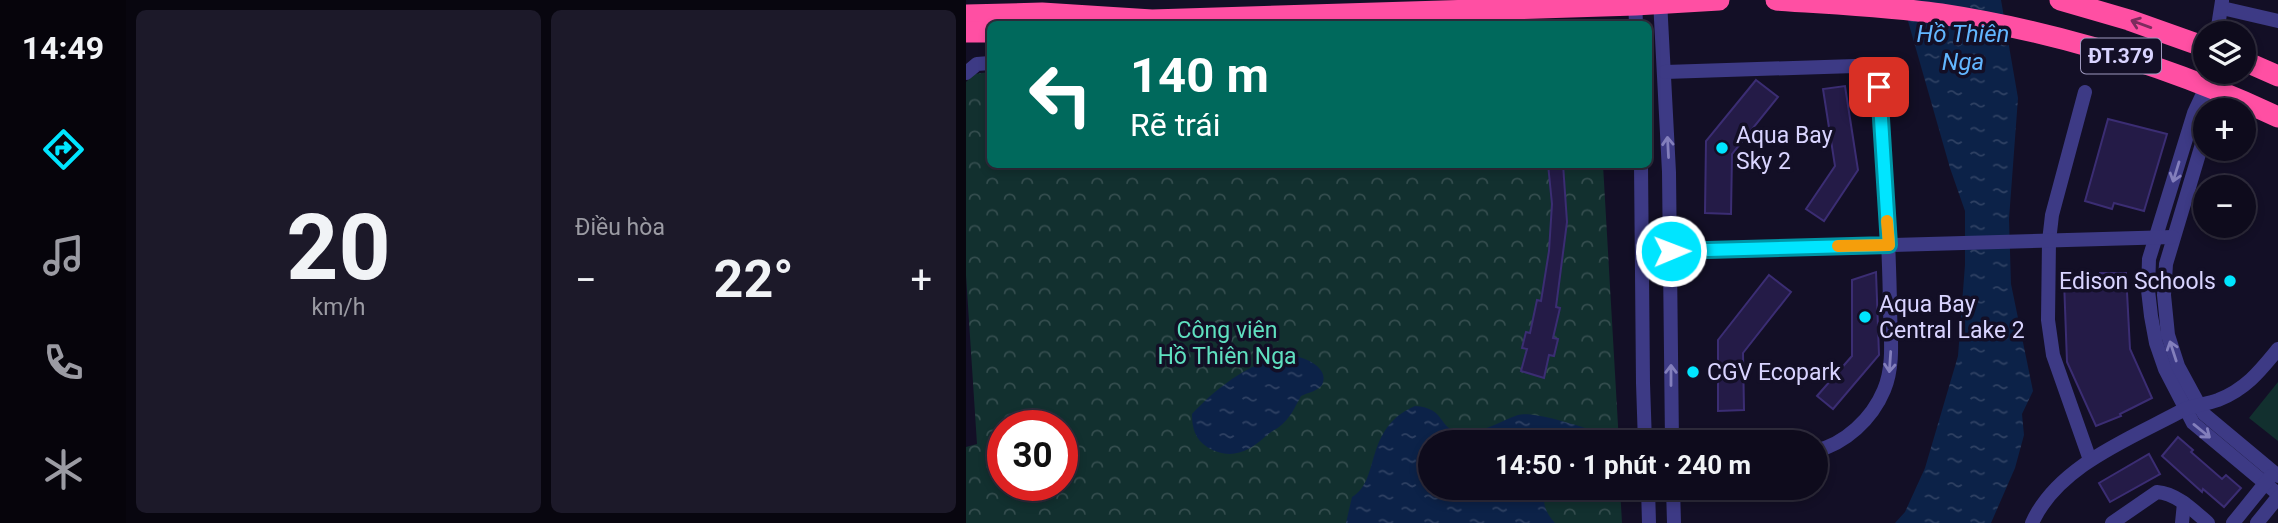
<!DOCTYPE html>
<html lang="vi">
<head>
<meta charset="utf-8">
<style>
  body { margin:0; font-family:Roboto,sans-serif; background:#1c1929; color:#f1f3f6; height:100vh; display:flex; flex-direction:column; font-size:26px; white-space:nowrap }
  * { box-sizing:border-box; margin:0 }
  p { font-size:23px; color:#9b9ba3 }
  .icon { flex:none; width:38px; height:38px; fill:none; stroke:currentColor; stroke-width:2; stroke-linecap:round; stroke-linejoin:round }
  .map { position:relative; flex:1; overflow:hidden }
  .details { display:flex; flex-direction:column; gap:10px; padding:10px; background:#08060f; width:840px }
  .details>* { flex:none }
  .hud { position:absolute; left:21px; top:21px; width:665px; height:147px; border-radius:10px; box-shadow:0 4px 10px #0003,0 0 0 2px #2e2b3b; background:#00695c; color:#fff; overflow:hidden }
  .tools { position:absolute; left:1227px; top:21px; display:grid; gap:14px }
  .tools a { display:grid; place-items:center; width:63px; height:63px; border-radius:50%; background:#0e0b1c; box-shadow:0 4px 10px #0003,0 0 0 2px #2e2b3b; font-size:35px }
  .speed { position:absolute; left:21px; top:410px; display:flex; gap:14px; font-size:35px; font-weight:700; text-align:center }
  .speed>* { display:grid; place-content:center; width:91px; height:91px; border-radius:50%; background:#0e0b1c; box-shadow:0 4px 10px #0003,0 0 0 2px #2e2b3b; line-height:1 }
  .speed .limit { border:10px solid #d22; background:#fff; color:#111 }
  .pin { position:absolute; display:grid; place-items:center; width:60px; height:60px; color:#fff; margin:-30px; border-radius:14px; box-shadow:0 4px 10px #0006 }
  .me { position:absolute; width:77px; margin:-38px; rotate:89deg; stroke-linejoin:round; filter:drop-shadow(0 0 5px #0008) }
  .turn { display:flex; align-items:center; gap:24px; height:147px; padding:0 28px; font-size:32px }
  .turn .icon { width:91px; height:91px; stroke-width:2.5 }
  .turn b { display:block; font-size:49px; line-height:60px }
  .big { font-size:52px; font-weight:700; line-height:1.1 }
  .details .widget { flex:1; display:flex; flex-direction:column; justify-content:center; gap:10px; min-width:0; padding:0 24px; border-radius:10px; background:#1c1929 }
  .details .dial { align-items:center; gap:0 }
  .dial b { font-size:91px; line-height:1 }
  .heat { display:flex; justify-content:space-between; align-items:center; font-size:38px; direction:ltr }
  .details .tiles { flex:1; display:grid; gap:10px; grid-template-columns:repeat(2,1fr) }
  .trip { position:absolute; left:452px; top:430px; width:410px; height:70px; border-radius:35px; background:#0e0b1c; box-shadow:0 4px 10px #0003,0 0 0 2px #2e2b3b; font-weight:700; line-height:70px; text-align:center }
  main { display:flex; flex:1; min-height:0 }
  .tabs { display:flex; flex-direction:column; width:126px; justify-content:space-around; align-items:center; background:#06040b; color:#9b9ba3 }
  .tabs .icon { width:49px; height:49px }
  .tabs .active { color:#00e5ff }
  .tabs b { font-size:32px; color:#f1f3f6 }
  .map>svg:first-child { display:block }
  .park { fill:url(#park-crowns); fill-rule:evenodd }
  .pitch { fill:#12302f }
  .water { fill:url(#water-ripples) }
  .building { fill:#241b47; stroke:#3b2d73; stroke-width:2 }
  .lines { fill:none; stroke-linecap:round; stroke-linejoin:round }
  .minor { stroke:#3d3a85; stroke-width:14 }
  .highway { stroke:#ff4fa3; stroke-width:21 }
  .oneway { stroke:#7d2c5e }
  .oneway2 { stroke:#837fbc }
  .route-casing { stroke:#0095a6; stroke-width:18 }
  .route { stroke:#00e5ff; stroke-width:12 }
  .slow { stroke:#f59e0b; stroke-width:12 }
  .poi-dot { fill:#00e5ff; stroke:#130f26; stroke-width:2.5 }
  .labels { text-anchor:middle; stroke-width:7; stroke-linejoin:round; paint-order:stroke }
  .shield { fill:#130f26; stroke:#9e99be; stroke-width:2 }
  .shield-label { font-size:21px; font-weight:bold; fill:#d9d4ff }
  .poi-label { font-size:23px; fill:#d9d4ff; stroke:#130f26; text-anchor:start }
  .park-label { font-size:23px; fill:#5fe0c0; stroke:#130f26 }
  .water-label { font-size:24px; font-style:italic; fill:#62b6ff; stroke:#130f26 }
</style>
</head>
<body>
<main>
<nav class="tabs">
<b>14:49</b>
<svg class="icon active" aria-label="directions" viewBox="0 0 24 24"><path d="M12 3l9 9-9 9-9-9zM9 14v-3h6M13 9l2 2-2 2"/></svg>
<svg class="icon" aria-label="music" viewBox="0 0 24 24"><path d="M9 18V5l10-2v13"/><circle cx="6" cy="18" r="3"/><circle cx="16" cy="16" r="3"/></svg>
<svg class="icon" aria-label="phone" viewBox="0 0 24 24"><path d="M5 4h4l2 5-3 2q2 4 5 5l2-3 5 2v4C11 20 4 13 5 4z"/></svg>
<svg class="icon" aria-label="climate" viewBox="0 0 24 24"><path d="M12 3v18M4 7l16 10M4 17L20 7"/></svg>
</nav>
<section class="details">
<div class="tiles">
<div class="widget dial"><b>20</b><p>km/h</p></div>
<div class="widget"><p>Điều hòa</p>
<div class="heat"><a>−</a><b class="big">22°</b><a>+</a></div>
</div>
</div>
</section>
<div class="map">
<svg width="1312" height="523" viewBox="0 0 1312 523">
  <defs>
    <pattern id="park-crowns" width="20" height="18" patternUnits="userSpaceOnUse" patternTransform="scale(1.75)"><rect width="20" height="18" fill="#12302f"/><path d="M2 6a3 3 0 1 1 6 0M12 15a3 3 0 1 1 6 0" fill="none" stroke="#344d4e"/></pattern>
    <pattern id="water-ripples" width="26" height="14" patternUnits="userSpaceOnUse" patternTransform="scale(1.75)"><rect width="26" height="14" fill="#0c2248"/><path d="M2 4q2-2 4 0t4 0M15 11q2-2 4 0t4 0" fill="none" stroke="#2f4163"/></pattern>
  </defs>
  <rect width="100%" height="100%" fill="#130f26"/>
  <path class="park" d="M 24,72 L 24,164 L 637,165 L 653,443 L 464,443 L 464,488 L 654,488 L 656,523 L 0,523 L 0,447 L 11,444 L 0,275 L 0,82 L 8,74 ZM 37,425 L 96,425 L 96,485 L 37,485 Z"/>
  <path class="pitch" d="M 1312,382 L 1312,441 L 1283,418 Z"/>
  <g class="water">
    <path d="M 936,0 L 1035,0 L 1052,98 L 1043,219 L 1045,284 L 1067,391 L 1056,414 L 1058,435 L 1049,468 L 1025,523 L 929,523 L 939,512 L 959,468 L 992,356 L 999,265 L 999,211 L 984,168 Z"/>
    <path d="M 321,355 C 334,355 365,366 356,385 C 352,391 341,393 335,396 C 329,407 324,419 313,427 C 309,430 304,432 300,436 C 282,452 265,461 241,447 C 229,439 226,428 226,414 C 250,388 285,361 321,355 Z"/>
    <path d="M 449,406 C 481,408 471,429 494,432 C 514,435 534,421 552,415 C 566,411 607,424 622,429 L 626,436 L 623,443 L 464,443 L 464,488 L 579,488 C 576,503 579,512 589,523 L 380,523 L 386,497 C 415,481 397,428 449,406 Z"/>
  </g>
  <g class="building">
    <path d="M 790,80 L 812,97 L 766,154 L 765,214 L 739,213 L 740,141 Z"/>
    <path d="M 879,86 L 892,170 L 858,221 L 840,209 L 869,166 L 857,89 Z"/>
    <path d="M 1142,119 L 1201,134 L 1178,211 L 1148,203 L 1146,209 L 1119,201 Z"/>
    <path d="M 582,164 L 597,164 L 601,222 L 590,307 L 594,308 L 587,338 L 592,339 L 588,356 L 583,355 L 578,378 L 555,371 L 561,349 L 556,348 L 560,332 L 564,333 L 571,300 L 575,301 L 583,251 L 586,204 Z"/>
    <path d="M 910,272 L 913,355 L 867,409 L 851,396 L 886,356 L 886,280 Z"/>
    <path d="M 1134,273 L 1160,273 L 1164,349 L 1186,398 L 1154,414 L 1155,416 L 1130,426 L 1101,362 L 1098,280 L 1134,283 Z"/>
    <path d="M 803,275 L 825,292 L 777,353 L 778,410 L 752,411 L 752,340 Z"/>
    <path d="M 1212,437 L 1227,450 L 1225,452 L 1256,479 L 1260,475 L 1275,488 L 1258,507 L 1237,489 L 1236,492 L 1196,456 Z"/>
    <path d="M 1183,454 L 1194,474 L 1144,502 L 1133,483 Z"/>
  </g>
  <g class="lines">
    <g class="minor">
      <path d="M 669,0 L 670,24"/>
      <path d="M 694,0 L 703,172 L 706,443"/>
      <path d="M 1256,8 L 1312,21"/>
      <path d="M 1251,33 L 1256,1"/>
      <path d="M 699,72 L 889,66 L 907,75 L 913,87 C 918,160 923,233 924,306 C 924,333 929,364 918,390 C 906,419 879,444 849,451"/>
      <path d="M 1244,72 L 1241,85 L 1228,113 L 1183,259 L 1182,290 L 1185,316 L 1190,343 L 1199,369 L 1227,423 L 1312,494"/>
      <path d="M 0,73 L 11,64 L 24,63"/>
      <path d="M 1241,87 L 1242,110"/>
      <path d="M 1119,92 L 1086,215 L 1083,241 L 1082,320 L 1087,355 L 1124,460"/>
      <path d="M 1239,134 L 1200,264 L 1198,295 L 1202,335 L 1212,366 L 1238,414 L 1312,476"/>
      <path d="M 675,164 L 677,383 L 679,443"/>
      <path d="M 676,252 L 1207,237"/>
      <path d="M 682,488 L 683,523"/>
      <path d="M 707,488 L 708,523"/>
      <path d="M 1066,523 C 1092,465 1166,438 1219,409 C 1230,405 1241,404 1252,400 C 1280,389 1294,371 1312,349"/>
      <path d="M 1146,523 L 1191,492 C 1210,493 1228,511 1242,523"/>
      <path d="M 1216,523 L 1218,503"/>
      <path d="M 1267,523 L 1305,476"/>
      <path d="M 1291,523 L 1312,497"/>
    </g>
    <g class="highway">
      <path d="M 810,0 C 865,4 921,6 975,14 C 1092,32 1205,67 1312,117"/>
      <path d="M 1094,0 L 1163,20 L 1239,47"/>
      <path d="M 0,15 L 76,13 L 186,20 L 669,5 L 753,0"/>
      <path d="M 0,32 L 24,32"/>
      <path d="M 1278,61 L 1312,76"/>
    </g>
  </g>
  <defs><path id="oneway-shaft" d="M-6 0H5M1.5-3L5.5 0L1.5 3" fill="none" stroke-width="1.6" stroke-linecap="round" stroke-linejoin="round" transform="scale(1.75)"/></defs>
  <use class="oneway" href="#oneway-shaft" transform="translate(1175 24) rotate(-160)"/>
  <g class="oneway2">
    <use href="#oneway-shaft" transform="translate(702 147) rotate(-93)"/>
    <use href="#oneway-shaft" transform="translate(1210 172) rotate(107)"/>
    <use href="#oneway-shaft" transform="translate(1207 351) rotate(-108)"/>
    <use href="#oneway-shaft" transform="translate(924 362) rotate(94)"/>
    <use href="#oneway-shaft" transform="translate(705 375) rotate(-90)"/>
    <use href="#oneway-shaft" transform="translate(1236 431) rotate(39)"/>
  </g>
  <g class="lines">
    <defs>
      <path id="route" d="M 705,251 L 923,245 L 913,87"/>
    </defs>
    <use href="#route" class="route-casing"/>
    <use href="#route" class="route"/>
    <path class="slow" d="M 872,246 L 923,245 L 921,221"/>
  </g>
  <g class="poi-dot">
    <circle cx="756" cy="148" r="7"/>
    <circle cx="1264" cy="281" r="7"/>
    <circle cx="899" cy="317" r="7"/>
    <circle cx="727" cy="372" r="7"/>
  </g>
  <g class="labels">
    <rect class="shield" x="1115" y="38.5" width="80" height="35" rx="5"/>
    <g class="shield-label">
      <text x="1155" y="63">ĐT.379</text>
    </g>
    <g class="poi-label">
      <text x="770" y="143">Aqua Bay<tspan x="770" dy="26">Sky 2</tspan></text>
      <text x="1250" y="289" text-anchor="end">Edison Schools</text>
      <text x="913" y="312">Aqua Bay<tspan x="913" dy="26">Central Lake 2</tspan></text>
      <text x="741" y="380">CGV Ecopark</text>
    </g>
    <g class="park-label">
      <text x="261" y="338">Công viên<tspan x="261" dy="26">Hồ Thiên Nga</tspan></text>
    </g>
    <g class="water-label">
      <text x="997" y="42">Hồ Thiên<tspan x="997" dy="28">Nga</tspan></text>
    </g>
  </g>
</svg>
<div class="tools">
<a><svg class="icon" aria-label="layers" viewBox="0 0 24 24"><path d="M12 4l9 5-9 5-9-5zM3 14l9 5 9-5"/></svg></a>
<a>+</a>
<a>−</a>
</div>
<div class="speed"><div class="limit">30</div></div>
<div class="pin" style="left:913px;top:87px;background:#d93025"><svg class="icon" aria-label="arrive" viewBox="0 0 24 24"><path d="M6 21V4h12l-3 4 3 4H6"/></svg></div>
<svg class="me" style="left:705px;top:251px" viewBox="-20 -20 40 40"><circle r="17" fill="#00e5ff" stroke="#fff" stroke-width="3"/><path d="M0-11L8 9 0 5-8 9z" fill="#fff"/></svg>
<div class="trip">14:50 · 1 phút · 240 m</div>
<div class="hud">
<div class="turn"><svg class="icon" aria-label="left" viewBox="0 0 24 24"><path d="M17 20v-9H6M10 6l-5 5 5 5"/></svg><div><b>140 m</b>Rẽ trái</div></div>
</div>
</div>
</main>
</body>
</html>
